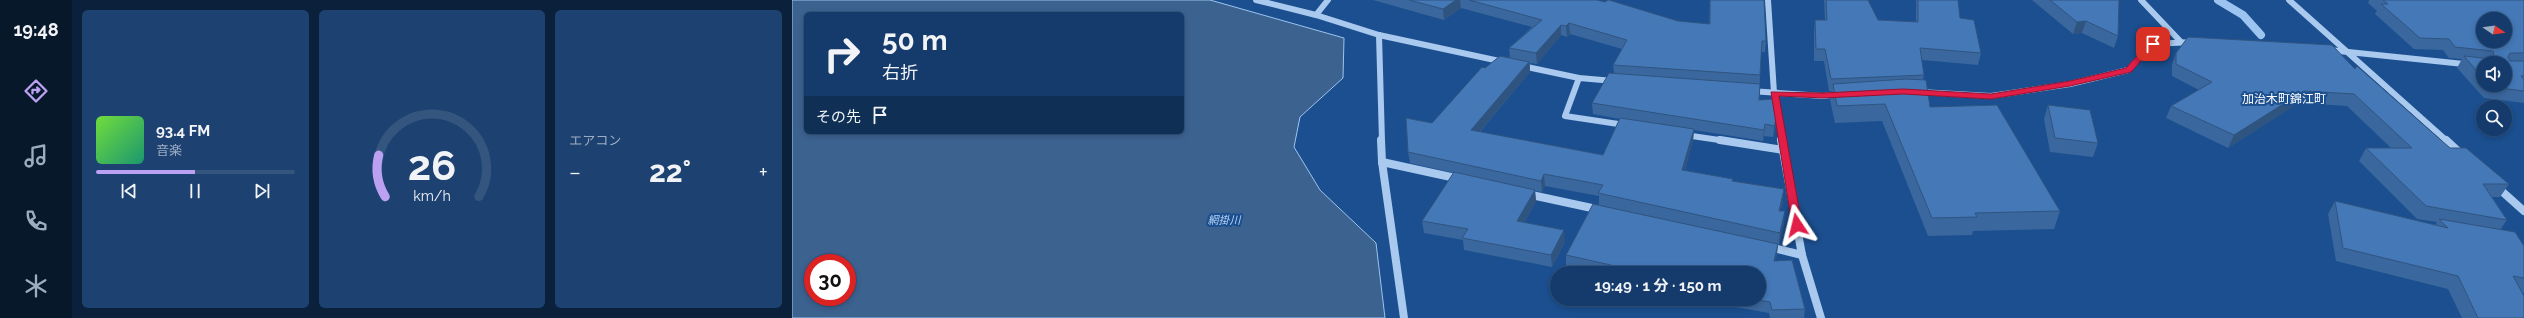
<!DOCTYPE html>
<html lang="ja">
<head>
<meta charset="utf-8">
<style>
  body { margin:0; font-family:Raleway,"Noto Sans JP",sans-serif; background:#1d4271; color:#f1f3f6; height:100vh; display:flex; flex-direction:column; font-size:15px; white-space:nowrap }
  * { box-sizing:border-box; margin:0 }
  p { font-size:13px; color:#9dadc1 }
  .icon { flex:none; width:22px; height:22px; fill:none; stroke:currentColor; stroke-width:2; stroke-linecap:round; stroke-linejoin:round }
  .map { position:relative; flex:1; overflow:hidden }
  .drawer { display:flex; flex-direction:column; gap:10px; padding:10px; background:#0b203b; width:720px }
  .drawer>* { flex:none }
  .top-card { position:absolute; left:12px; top:12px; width:380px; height:122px; border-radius:6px; box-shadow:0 2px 6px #0003,0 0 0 1px #33557e; background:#143b6b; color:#f1f3f6; overflow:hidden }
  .needle { width:26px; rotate:103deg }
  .buttons { position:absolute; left:1684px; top:12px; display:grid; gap:8px }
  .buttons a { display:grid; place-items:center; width:36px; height:36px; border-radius:50%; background:#143b6b; box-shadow:0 2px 6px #0003,0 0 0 1px #33557e; font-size:20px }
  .speed { position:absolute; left:12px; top:254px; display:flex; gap:8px; font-size:20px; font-weight:700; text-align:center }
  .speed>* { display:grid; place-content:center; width:52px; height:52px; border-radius:50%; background:#143b6b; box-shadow:0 2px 6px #0003,0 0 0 1px #33557e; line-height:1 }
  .speed .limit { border:6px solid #d22; background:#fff; color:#111 }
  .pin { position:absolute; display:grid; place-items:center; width:34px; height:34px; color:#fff; margin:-17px; border-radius:8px; box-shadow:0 2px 6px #0006 }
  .me { position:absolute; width:44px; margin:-22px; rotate:350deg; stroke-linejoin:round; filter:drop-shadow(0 0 3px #0008) }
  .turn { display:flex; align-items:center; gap:14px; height:84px; padding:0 12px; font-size:18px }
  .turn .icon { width:52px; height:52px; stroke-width:2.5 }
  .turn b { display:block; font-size:28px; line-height:34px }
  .then { display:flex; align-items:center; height:38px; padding:0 12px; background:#0003; gap:8px; font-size:15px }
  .big { font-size:30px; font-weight:700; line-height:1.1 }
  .drawer .tile { flex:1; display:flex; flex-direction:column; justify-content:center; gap:6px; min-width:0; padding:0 14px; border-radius:6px; background:#1d4271 }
  .drawer .dial { align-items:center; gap:0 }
  .dial svg { height:104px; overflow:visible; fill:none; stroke:#33557e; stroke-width:7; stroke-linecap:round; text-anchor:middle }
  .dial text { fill:#f1f3f6; stroke:none }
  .song { display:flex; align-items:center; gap:12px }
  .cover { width:48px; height:48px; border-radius:6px; background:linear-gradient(135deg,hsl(100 70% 55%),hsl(160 70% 35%)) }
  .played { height:4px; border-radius:2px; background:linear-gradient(90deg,#bca0f2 50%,#33557e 50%) }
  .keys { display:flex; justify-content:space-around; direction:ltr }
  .heat { display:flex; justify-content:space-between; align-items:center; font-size:22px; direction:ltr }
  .drawer .tiles { flex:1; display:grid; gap:10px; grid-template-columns:repeat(3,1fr) }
  .trip { position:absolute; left:758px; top:266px; width:216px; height:40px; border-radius:20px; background:#143b6b; box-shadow:0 2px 6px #0003,0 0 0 1px #33557e; font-weight:700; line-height:40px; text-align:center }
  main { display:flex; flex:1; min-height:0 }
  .menu { display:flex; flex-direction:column; width:72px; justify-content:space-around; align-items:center; background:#08182b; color:#9dadc1 }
  .menu .icon { width:28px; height:28px }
  .menu .selected { color:#bca0f2 }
  .menu b { font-size:18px; color:#f1f3f6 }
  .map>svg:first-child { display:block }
  .water { fill:#3c6290; stroke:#9cc4f0; fill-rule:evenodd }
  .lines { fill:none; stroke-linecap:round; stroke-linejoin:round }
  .stream { stroke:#9cc4f0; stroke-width:8 }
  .minor-far1 { stroke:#a9c9ee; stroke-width:6 }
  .minor { stroke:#a9c9ee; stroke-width:8 }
  .wall { fill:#3a679d; fill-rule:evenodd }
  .shaded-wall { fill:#305480 }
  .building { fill:#4478b7; stroke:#305480; fill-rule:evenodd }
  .route { fill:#e11d48; stroke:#92132f }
  .labels { text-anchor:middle; stroke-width:4; stroke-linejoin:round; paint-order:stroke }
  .water-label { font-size:11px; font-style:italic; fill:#b5d3f5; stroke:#1b4f8f }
  .quarter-label { font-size:12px; fill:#fff; stroke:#1b4f8f }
</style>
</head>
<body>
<main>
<nav class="menu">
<b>19:48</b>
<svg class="icon selected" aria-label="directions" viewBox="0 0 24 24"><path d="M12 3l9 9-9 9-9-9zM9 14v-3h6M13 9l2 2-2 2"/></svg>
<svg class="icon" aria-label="music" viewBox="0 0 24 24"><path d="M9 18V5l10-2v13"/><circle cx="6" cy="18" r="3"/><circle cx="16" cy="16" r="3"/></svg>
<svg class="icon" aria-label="phone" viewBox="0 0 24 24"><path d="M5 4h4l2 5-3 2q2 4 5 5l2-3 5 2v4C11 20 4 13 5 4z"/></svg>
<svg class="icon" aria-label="climate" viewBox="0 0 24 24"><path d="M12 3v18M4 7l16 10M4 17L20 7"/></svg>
</nav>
<section class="drawer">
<div class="tiles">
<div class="tile">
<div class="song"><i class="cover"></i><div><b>93.4 FM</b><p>音楽</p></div></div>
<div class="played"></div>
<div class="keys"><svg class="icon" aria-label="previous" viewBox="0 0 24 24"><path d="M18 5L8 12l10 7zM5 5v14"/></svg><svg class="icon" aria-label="pause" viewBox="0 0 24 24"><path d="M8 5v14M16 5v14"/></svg><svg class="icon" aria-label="next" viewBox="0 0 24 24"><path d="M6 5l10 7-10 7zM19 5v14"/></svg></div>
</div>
<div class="tile dial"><svg viewBox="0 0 100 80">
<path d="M14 69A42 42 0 1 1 86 69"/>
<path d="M14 69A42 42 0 0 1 9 37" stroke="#bca0f2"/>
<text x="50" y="56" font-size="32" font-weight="700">26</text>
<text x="50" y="72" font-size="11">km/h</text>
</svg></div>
<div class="tile"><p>エアコン</p>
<div class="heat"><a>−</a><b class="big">22°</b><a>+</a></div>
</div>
</div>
</section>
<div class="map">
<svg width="1732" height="318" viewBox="0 0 1732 318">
  <rect width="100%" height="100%" fill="#1b4f8f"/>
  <path class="water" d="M 0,0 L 418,0 L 552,38 L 551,78 L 508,117 L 502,147 L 528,190 L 584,243 L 593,318 L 0,318 ZM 14,14 L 390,14 L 390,132 L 14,132 ZM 21,263 L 55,263 L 55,297 L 21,297 Z"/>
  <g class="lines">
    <path class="stream" d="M 1426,0 L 1451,15 L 1469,35"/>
    <g class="minor-far1">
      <path d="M 464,0 L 524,15 L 587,35 L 712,62"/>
      <path d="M 976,0 L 982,93 L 990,141"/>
      <path d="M 1349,0 L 1389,42"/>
      <path d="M 1497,0 L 1655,141"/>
      <path d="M 524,15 L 536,0"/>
      <path d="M 587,35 L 590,141"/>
      <path d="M 1537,50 L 1691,66"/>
      <path d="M 730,66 L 787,78 L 822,81"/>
      <path d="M 787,78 L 773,116 L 833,125"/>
      <path d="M 958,91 L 1031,96 L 1047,94"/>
      <path d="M 1128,92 L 1199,96 L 1278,84 L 1336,70 L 1361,44 L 1401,42"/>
      <path d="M 893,135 L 934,141"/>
    </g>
    <g class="minor">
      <path d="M 589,140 L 590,162 L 612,318"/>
      <path d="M 928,140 L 991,150"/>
      <path d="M 989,140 L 1010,255 L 1029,318"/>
      <path d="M 1654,140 L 1668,153"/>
      <path d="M 590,162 L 668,179"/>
      <path d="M 1704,186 L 1732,211"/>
      <path d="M 735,194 L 809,210"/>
      <path d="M 977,247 L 1010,255"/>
    </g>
  </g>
  <g class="wall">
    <path d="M 581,0 L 805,0 L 886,21 L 917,24 L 918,0 L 972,0 L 974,41 L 973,52 L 969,52 L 967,100 L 985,118 L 983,129 L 981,137 L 972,136 L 971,141 L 902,130 L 901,140 L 893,170 L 941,179 L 941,182 L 991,201 L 988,211 L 992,223 L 987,245 L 807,205 L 807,196 L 753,186 L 750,192 L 743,191 L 744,202 L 732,223 L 773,242 L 760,267 L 672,250 L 671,240 L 632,233 L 630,221 L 662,173 L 618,163 L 616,152 L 640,123 L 693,68 L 718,58 L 717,48 L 740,27 L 669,8 L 652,20 ZM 778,34 L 830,49 L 821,65 L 822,74 L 800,103 L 801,114 L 828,119 L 811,155 L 688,132 L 738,72 L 738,63 L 745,64 L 769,35 L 775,37 Z"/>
    <path d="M 1032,0 L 1076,0 L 1086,20 L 1124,22 L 1124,0 L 1166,0 L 1168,18 L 1189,53 L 1186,65 L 1130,60 L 1132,75 L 1131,80 L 1138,107 L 1268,211 L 1262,229 L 1181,231 L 1180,235 L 1136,236 L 1090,121 L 1043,123 L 1038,100 L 1040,91 L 1037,91 L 1032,61 L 1022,61 L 1022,32 L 1023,20 L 1033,20 Z"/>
    <path d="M 1240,0 L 1327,0 L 1326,36 L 1322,48 L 1290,33 L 1281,34 Z"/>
    <path d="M 1577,0 L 1732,0 L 1732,103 L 1692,98 L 1665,68 L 1670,59 L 1657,58 L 1651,50 L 1622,49 L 1583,14 L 1585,11 L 1576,3 ZM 1691,63 L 1713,85 L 1691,85 Z"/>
    <path d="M 1384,53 L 1563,69 L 1658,148 L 1717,184 L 1708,197 L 1700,197 L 1715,220 L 1708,230 L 1732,246 L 1732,293 L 1730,293 L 1732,318 L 1670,318 L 1656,289 L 1544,261 L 1536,214 L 1543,201 L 1643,225 L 1645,222 L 1625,219 L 1567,161 L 1574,148 L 1599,148 L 1555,106 L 1506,103 L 1436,148 L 1374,118 L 1379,106 L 1407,90 L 1380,76 L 1380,65 Z"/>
    <path d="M 1256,105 L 1306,143 L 1301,157 L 1258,152 L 1252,119 Z"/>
    <path d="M 774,255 L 985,255 L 983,261 L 1013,309 L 1012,318 L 978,318 L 977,313 L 899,299 L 967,299 L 967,273 L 809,273 L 774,266 Z"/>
  </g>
  <g class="shaded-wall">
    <path d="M 664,0 L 668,0 L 669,8 L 652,20 L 651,9 Z"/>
    <path d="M 1294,21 L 1290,33 L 1281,34 L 1285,22 Z"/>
    <path d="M 777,23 L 778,34 L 775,37 L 774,26 Z"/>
    <path d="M 769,25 L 769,35 L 745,64 L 744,53 Z"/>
    <path d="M 737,62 L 738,72 L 680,141 L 679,130 Z"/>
    <path d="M 1512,91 L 1506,103 L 1436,148 L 1442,135 Z"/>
    <path d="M 985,118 L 983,129 L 981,137 L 982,126 Z"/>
    <path d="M 973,124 L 972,136 L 971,141 L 972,130 Z"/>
    <path d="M 902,129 L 901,140 L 890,181 L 890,170 Z"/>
    <path d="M 752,174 L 753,186 L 750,192 L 749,181 Z"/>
    <path d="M 992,189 L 991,201 L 986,222 L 987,211 Z"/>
    <path d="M 743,190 L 744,202 L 726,233 L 725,221 Z"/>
    <path d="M 993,211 L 992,223 L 987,245 L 988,233 Z"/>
    <path d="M 772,230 L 773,242 L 760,267 L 759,255 Z"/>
    <path d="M 986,244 L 985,255 L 981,272 L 982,261 Z"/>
  </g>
  <g class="building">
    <path d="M 617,0 L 664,0 L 651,9 Z"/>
    <path d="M 677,0 L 805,0 L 813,2 L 816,0 L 817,0 L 886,21 L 918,24 L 918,0 L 972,0 L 974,41 L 970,41 L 968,75 L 821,65 L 835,40 L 777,23 L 774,26 L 769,25 L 744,53 L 717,48 L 750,20 Z"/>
    <path d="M 1034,0 L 1076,0 L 1086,20 L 1126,22 L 1126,0 L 1166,0 L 1168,18 L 1182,20 L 1189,53 L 1128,48 L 1132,75 L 1039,79 L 1033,49 L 1024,49 L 1023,20 L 1035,20 Z"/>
    <path d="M 1258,0 L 1327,0 L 1326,36 L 1294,21 L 1285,22 Z"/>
    <path d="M 1591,0 L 1732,0 L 1732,53 L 1718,53 L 1716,57 L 1718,61 L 1732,61 L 1732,76 L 1729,76 L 1732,80 L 1732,91 L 1699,87 L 1698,85 L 1713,85 L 1713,63 L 1691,63 L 1691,78 L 1672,56 L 1699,59 L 1702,56 L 1701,51 L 1663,47 L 1657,39 L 1628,38 L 1589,4 L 1596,4 ZM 1691,19 L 1713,19 L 1713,41 L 1691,41 Z"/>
    <path d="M 1396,37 L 1540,45 L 1563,69 L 1565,66 L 1658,148 L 1674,148 L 1717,184 L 1691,184 L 1715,220 L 1634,206 L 1574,148 L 1620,148 L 1562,94 L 1512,91 L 1442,135 L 1379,106 L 1420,82 L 1384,64 L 1384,53 Z"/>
    <path d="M 708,56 L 737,62 L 679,130 L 811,155 L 828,118 L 902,129 L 890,170 L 941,179 L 940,181 L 992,189 L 987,211 L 993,211 L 988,233 L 806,193 L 811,185 L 752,174 L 749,181 L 616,152 L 614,118 L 640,123 L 690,67 L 693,68 Z"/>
    <path d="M 817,73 L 968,84 L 967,100 L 981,99 L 985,118 L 982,126 L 973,124 L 972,130 L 800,103 Z"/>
    <path d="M 1114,79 L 1134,80 L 1138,107 L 1205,105 L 1268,211 L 1183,213 L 1185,217 L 1140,218 L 1093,104 L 1045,106 L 1041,84 Z"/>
    <path d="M 1256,105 L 1298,110 L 1306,143 L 1263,138 Z"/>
    <path d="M 662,172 L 743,190 L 725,221 L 772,230 L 759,255 L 670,238 L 676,229 L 630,221 Z"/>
    <path d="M 1543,201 L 1656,228 L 1647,219 L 1723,232 L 1732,246 L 1732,278 L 1721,276 L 1732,296 L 1732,318 L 1686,318 L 1666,276 L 1551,248 Z"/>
    <path d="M 801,204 L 986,244 L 982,261 L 1000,260 L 1013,309 L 980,310 L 978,302 L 960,299 L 967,299 L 967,273 L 816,273 L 819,265 L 774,255 Z"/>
  </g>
  <path class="route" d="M 1358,42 L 1364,44 L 1339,72 L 1278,86 L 1199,99 L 1111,94 L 1031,98 L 987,96 L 1010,225 L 1005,228 L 1000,225 L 979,92 L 1031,93 L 1111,89 L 1199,94 L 1278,81 L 1334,68 Z"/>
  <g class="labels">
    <g class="water-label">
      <text x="432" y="224">網掛川</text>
    </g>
    <g class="quarter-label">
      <text x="1492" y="103">加治木町錦江町</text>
    </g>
  </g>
</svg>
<div class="buttons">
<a><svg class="needle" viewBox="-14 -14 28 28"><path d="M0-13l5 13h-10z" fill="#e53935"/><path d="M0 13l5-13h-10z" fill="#9dadc1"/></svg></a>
<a><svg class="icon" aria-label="sound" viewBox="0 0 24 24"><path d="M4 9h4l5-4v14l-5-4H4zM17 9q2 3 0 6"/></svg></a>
<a><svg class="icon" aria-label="search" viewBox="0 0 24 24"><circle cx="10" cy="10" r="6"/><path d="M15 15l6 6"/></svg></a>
</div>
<div class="speed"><div class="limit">30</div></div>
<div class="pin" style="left:1361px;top:44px;background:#d93025"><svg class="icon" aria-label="arrive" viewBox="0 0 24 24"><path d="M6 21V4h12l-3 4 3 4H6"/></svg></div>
<svg class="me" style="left:1005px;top:225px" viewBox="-20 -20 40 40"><path d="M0-17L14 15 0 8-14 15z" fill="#e11d48" stroke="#fff" stroke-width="4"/></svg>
<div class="trip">19:49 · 1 分 · 150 m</div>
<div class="top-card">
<div class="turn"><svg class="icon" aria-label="right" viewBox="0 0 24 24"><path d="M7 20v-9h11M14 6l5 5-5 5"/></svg><div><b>50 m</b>右折</div></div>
<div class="then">その先<svg class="icon" aria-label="arrive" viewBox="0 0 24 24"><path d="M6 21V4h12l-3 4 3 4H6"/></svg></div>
</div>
</div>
</main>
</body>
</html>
